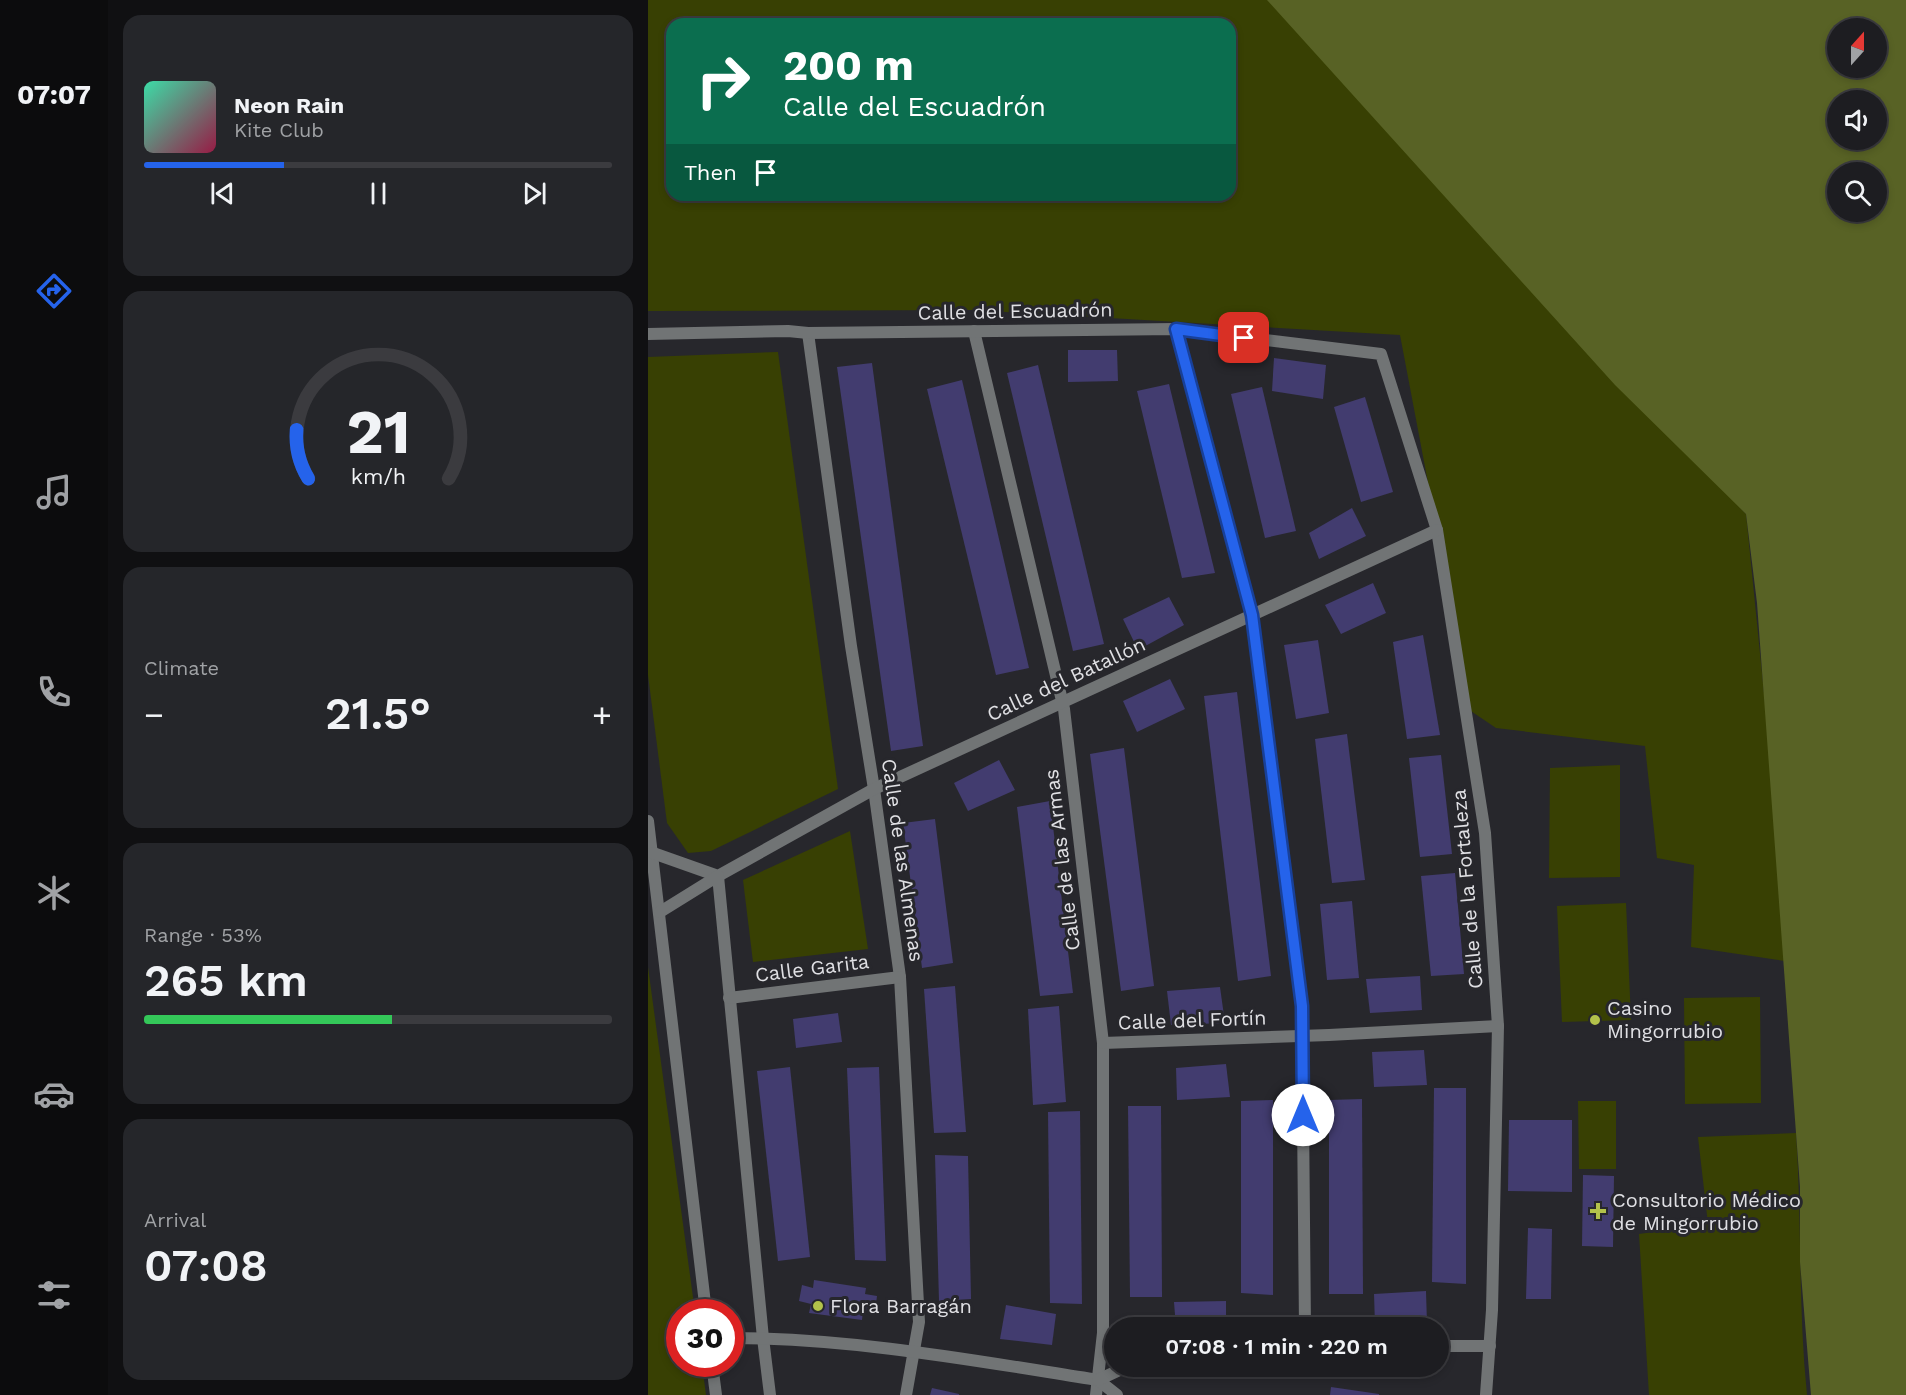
<!DOCTYPE html>
<html lang="en">
<head>
<meta charset="utf-8">
<style>
  body { margin:0; font-family:"Work Sans",sans-serif; background:#25262a; color:#f1f3f6; height:100vh; display:flex; flex-direction:column; font-size:22px; white-space:nowrap }
  * { box-sizing:border-box; margin:0 }
  p { font-size:20px; color:#a0a2a5 }
  .icon { flex:none; width:33px; height:33px; fill:none; stroke:currentColor; stroke-width:2; stroke-linecap:round; stroke-linejoin:round }
  .map { position:relative; flex:1; overflow:hidden }
  .sheet { display:flex; flex-direction:column; gap:15px; padding:15px; background:#101012; width:540px }
  .sheet>* { flex:none }
  .banner { position:absolute; left:18px; top:18px; width:570px; height:183px; border-radius:18px; box-shadow:0 3px 9px #0003,0 0 0 2px #3b3b3f; background:#0b6e4f; color:#fff; overflow:hidden }
  .needle { width:39px; rotate:21deg }
  .tools { position:absolute; left:1179px; top:18px; display:grid; gap:12px }
  .tools a { display:grid; place-items:center; width:60px; height:60px; border-radius:50%; background:#1d1d21; box-shadow:0 3px 9px #0003,0 0 0 2px #3b3b3f; font-size:30px }
  .speed { position:absolute; left:18px; top:1299px; display:flex; gap:12px; font-size:30px; font-weight:700; text-align:center }
  .speed>* { display:grid; place-content:center; width:78px; height:78px; border-radius:50%; background:#1d1d21; box-shadow:0 3px 9px #0003,0 0 0 2px #3b3b3f; line-height:1 }
  .speed .limit { border:9px solid #d22; background:#fff; color:#111 }
  .pin { position:absolute; display:grid; place-items:center; width:51px; height:51px; color:#fff; margin:-26px; border-radius:12px; box-shadow:0 3px 9px #0006 }
  .me { position:absolute; width:66px; margin:-33px; rotate:0deg; stroke-linejoin:round; filter:drop-shadow(0 0 4px #0008) }
  .turn { display:flex; align-items:center; gap:21px; height:126px; padding:0 18px; font-size:27px }
  .turn .icon { width:78px; height:78px; stroke-width:2.5 }
  .turn b { display:block; font-size:42px; line-height:51px }
  .then { display:flex; align-items:center; height:57px; padding:0 18px; background:#0003; gap:12px; font-size:22px }
  .big { font-size:45px; font-weight:600; line-height:1.1 }
  .sheet .widget { flex:1; display:flex; flex-direction:column; justify-content:center; gap:9px; min-width:0; padding:0 21px; border-radius:18px; background:#25262a }
  .sheet .dial { align-items:center; gap:0 }
  .dial svg { height:156px; overflow:visible; fill:none; stroke:#3b3b3f; stroke-width:7; stroke-linecap:round; text-anchor:middle }
  .dial text { fill:#f1f3f6; stroke:none }
  .song { display:flex; align-items:center; gap:18px }
  .cover { width:72px; height:72px; border-radius:9px; background:linear-gradient(135deg,hsl(160 70% 55%),hsl(340 70% 35%)) }
  .played { height:6px; border-radius:3px; background:linear-gradient(90deg,#2563eb 30%,#3b3b3f 30%) }
  .keys { display:flex; justify-content:space-around; direction:ltr }
  .heat { display:flex; justify-content:space-between; align-items:center; font-size:33px; direction:ltr }
  .charge { height:9px; border-radius:4px; background:linear-gradient(90deg,#34c759 53%,#3b3b3f 0) }
  .trip { position:absolute; left:456px; top:1317px; width:345px; height:60px; border-radius:30px; background:#1d1d21; box-shadow:0 3px 9px #0003,0 0 0 2px #3b3b3f; font-weight:600; line-height:60px; text-align:center }
  main { display:flex; flex:1; min-height:0 }
  .dock { display:flex; flex-direction:column; width:108px; justify-content:space-around; align-items:center; background:#0c0c0d; color:#a0a2a5 }
  .dock .icon { width:42px; height:42px }
  .dock .active { color:#2563eb }
  .dock b { font-size:27px; color:#f1f3f6 }
  .map>svg:first-child { display:block }
  .green { fill:#384003; fill-rule:evenodd }
  .forest { fill:#586225; fill-rule:evenodd }
  .building { fill:#423c6f }
  .lines { fill:none; stroke-linecap:round; stroke-linejoin:round }
  .street { stroke:#717475; stroke-width:12 }
  .route-casing { stroke:#184099; stroke-width:15 }
  .route { stroke:#2563eb; stroke-width:10 }
  .poi-dot { fill:#b3c24b; stroke:#27272c; stroke-width:2 }
  .labels { text-anchor:middle; stroke-width:6; stroke-linejoin:round; paint-order:stroke }
  .street-label { font-size:20px; fill:#e0e0e4; stroke:#27272c }
  .poi-label { font-size:20px; fill:#e0e0e4; stroke:#27272c; text-anchor:start }
</style>
</head>
<body>
<main>
<nav class="dock">
<b>07:07</b>
<svg class="icon active" aria-label="directions" viewBox="0 0 24 24"><path d="M12 3l9 9-9 9-9-9zM9 14v-3h6M13 9l2 2-2 2"/></svg>
<svg class="icon" aria-label="music" viewBox="0 0 24 24"><path d="M9 18V5l10-2v13"/><circle cx="6" cy="18" r="3"/><circle cx="16" cy="16" r="3"/></svg>
<svg class="icon" aria-label="phone" viewBox="0 0 24 24"><path d="M5 4h4l2 5-3 2q2 4 5 5l2-3 5 2v4C11 20 4 13 5 4z"/></svg>
<svg class="icon" aria-label="climate" viewBox="0 0 24 24"><path d="M12 3v18M4 7l16 10M4 17L20 7"/></svg>
<svg class="icon" aria-label="car" viewBox="0 0 24 24"><path d="M5 17H2v-5l4-1 3-4h7l3 4 3 1v5h-3M9 17h6M6 11h13"/><circle cx="7" cy="17" r="2"/><circle cx="17" cy="17" r="2"/></svg>
<svg class="icon" aria-label="filters" viewBox="0 0 24 24"><path d="M4 7h16M4 17h16"/><circle cx="9" cy="7" r="2"/><circle cx="15" cy="17" r="2"/></svg>
</nav>
<section class="sheet">
<div class="widget">
<div class="song"><i class="cover"></i><div><b>Neon Rain</b><p>Kite Club</p></div></div>
<div class="played"></div>
<div class="keys"><svg class="icon" aria-label="previous" viewBox="0 0 24 24"><path d="M18 5L8 12l10 7zM5 5v14"/></svg><svg class="icon" aria-label="pause" viewBox="0 0 24 24"><path d="M8 5v14M16 5v14"/></svg><svg class="icon" aria-label="next" viewBox="0 0 24 24"><path d="M6 5l10 7-10 7zM19 5v14"/></svg></div>
</div>
<div class="widget dial"><svg viewBox="0 0 100 80">
<path d="M14 69A42 42 0 1 1 86 69"/>
<path d="M14 69A42 42 0 0 1 8 44" stroke="#2563eb"/>
<text x="50" y="56" font-size="32" font-weight="700">21</text>
<text x="50" y="72" font-size="11">km/h</text>
</svg></div>
<div class="widget"><p>Climate</p>
<div class="heat"><a>−</a><b class="big">21.5°</b><a>+</a></div>
</div>
<div class="widget"><p>Range · 53%</p><b class="big">265 km</b><div class="charge"></div></div>
<div class="widget"><p>Arrival</p><b class="big">07:08</b></div>
</section>
<div class="map">
<svg width="1258" height="1395" viewBox="0 0 1258 1395">
  <rect width="100%" height="100%" fill="#27272c"/>
  <g class="green">
    <path d="M 0,0 L 625,0 L 1098,514 L 1143,962 L 1043,947 L 1046,865 L 1009,858 L 997,746 L 848,728 L 817,707 L 789,530 L 752,335 L 325,310 L 0,311 ZM 24,24 L 582,24 L 582,195 L 24,195 Z"/>
    <path d="M 130,352 L 190,789 L 63,851 L 40,853 L 19,823 L 0,675 L 0,357 Z"/>
    <path d="M 972,765 L 972,877 L 901,878 L 902,768 Z"/>
    <path d="M 202,831 L 220,949 L 105,962 L 95,880 Z"/>
    <path d="M 978,903 L 983,1020 L 914,1022 L 909,906 Z"/>
    <path d="M 0,967 L 47,1312 L 32,1312 L 32,1364 L 54,1364 L 58,1395 L 0,1395 Z"/>
    <path d="M 1112,997 L 1113,1103 L 1037,1104 L 1036,998 Z"/>
    <path d="M 930,1101 L 968,1101 L 968,1169 L 931,1169 Z"/>
    <path d="M 1148,1133 C 1154,1220 1150,1308 1159,1395 L 1001,1395 L 991,1234 L 1060,1224 L 1050,1137 Z"/>
  </g>
  <path class="forest" d="M 619,0 L 1258,0 L 1258,1395 L 1163,1395 L 1152,1262 L 1152,1187 L 1148,1133 L 1109,603 L 1098,514 L 967,385 ZM 1190,28 L 1228,28 L 1228,68 L 1190,68 ZM 1190,100 L 1228,100 L 1228,140 L 1190,140 ZM 1190,172 L 1228,172 L 1228,212 L 1190,212 Z"/>
  <g class="building">
    <path d="M 420,350 L 469,350 L 470,381 L 420,382 Z"/>
    <path d="M 626,358 L 678,365 L 675,399 L 624,391 Z"/>
    <path d="M 224,363 L 275,746 L 243,751 L 189,367 Z"/>
    <path d="M 390,365 L 456,644 L 425,651 L 359,373 Z"/>
    <path d="M 314,380 L 381,668 L 348,675 L 279,389 Z"/>
    <path d="M 521,384 L 567,573 L 534,578 L 489,391 Z"/>
    <path d="M 614,387 L 648,531 L 617,538 L 583,394 Z"/>
    <path d="M 717,397 L 745,492 L 713,502 L 686,407 Z"/>
    <path d="M 704,508 L 718,536 L 671,559 L 661,533 Z"/>
    <path d="M 725,583 L 738,613 L 693,634 L 677,605 Z"/>
    <path d="M 521,597 L 536,625 L 490,650 L 475,619 Z"/>
    <path d="M 775,635 L 792,735 L 759,739 L 745,642 Z"/>
    <path d="M 670,640 L 681,713 L 648,719 L 636,645 Z"/>
    <path d="M 522,679 L 537,709 L 489,732 L 475,701 Z"/>
    <path d="M 589,692 L 623,976 L 590,981 L 556,696 Z"/>
    <path d="M 699,734 L 717,880 L 684,883 L 667,739 Z"/>
    <path d="M 476,748 L 506,986 L 473,991 L 442,754 Z"/>
    <path d="M 793,755 L 804,854 L 772,857 L 761,758 Z"/>
    <path d="M 351,760 L 367,790 L 320,811 L 306,783 Z"/>
    <path d="M 402,801 L 425,993 L 392,996 L 369,807 Z"/>
    <path d="M 287,819 L 305,963 L 274,968 L 255,823 Z"/>
    <path d="M 807,873 L 816,974 L 783,976 L 773,876 Z"/>
    <path d="M 704,901 L 711,978 L 679,980 L 672,904 Z"/>
    <path d="M 772,976 L 774,1010 L 722,1013 L 718,979 Z"/>
    <path d="M 307,986 L 318,1132 L 286,1133 L 276,989 Z"/>
    <path d="M 572,987 L 577,1023 L 523,1025 L 519,991 Z"/>
    <path d="M 411,1006 L 418,1102 L 385,1105 L 380,1009 Z"/>
    <path d="M 190,1013 L 194,1042 L 148,1048 L 145,1019 Z"/>
    <path d="M 776,1050 L 779,1085 L 726,1087 L 724,1052 Z"/>
    <path d="M 578,1064 L 582,1097 L 529,1100 L 528,1068 Z"/>
    <path d="M 142,1067 L 162,1257 L 130,1261 L 109,1071 Z"/>
    <path d="M 231,1067 L 238,1261 L 207,1260 L 199,1068 Z"/>
    <path d="M 786,1088 L 818,1088 L 818,1284 L 784,1282 Z"/>
    <path d="M 714,1099 L 715,1294 L 681,1294 L 681,1100 Z"/>
    <path d="M 625,1100 L 625,1295 L 593,1293 L 593,1101 Z"/>
    <path d="M 480,1106 L 513,1106 L 514,1297 L 482,1297 Z"/>
    <path d="M 432,1111 L 434,1304 L 402,1303 L 400,1112 Z"/>
    <path d="M 861,1120 L 924,1120 L 924,1192 L 860,1191 Z"/>
    <path d="M 287,1155 L 320,1156 L 323,1299 L 291,1301 Z"/>
    <path d="M 935,1175 L 966,1176 L 965,1247 L 934,1246 Z"/>
    <path d="M 880,1228 L 904,1229 L 903,1299 L 878,1299 Z"/>
    <path d="M 166,1280 L 218,1288 L 217,1294 L 229,1296 L 227,1312 L 215,1310 L 214,1320 L 161,1313 L 163,1304 L 151,1301 L 154,1285 L 165,1288 Z"/>
    <path d="M 778,1291 L 779,1324 L 727,1326 L 726,1294 Z"/>
    <path d="M 578,1301 L 578,1328 L 528,1328 L 526,1302 Z"/>
    <path d="M 358,1305 L 408,1314 L 404,1345 L 352,1339 Z"/>
    <path d="M 683,1387 L 731,1394 L 731,1395 L 682,1395 Z"/>
    <path d="M 284,1388 L 311,1394 L 311,1395 L 282,1395 Z"/>
  </g>
  <g class="lines">
    <g class="street">
      <path d="M 528,329 L 604,614 L 609,648 L 654,1006 L 657,1328"/>
      <path d="M 326,331 L 416,709 L 455,1043 L 455,1333 L 448,1395"/>
      <path d="M 160,333 L 203,646 L 226,789 L 252,977 L 271,1322 L 258,1395"/>
      <path d="M 0,334 L 140,331 L 160,333 L 528,329 L 733,354 L 789,530 L 837,833 L 850,1026 L 844,1310 L 838,1395"/>
      <path d="M 0,821 L 58,1312"/>
      <path d="M 5,853 L 70,876 L 226,789 L 789,530"/>
      <path d="M 12,912 L 70,876 L 115,1338 L 122,1395"/>
      <path d="M 81,998 L 252,977"/>
      <path d="M 455,1043 L 681,1035 L 850,1026"/>
      <path d="M 82,1338 C 206,1338 329,1361 450,1380 L 469,1395"/>
      <path d="M 790,1346 L 842,1346"/>
      <path d="M 64,1364 L 68,1395"/>
      <path d="M 450,1380 L 480,1366"/>
    </g>
  </g>
  <g class="lines">
    <defs>
      <path id="route" d="M 596,338 L 528,329 L 604,615 L 654,1006 L 655,1115"/>
    </defs>
    <use href="#route" class="route-casing"/>
    <use href="#route" class="route"/>
  </g>
  <g class="poi-dot">
    <circle cx="947" cy="1020" r="6"/>
    <path d="M947 1202h6v6h6v6h-6v6h-6v-6h-6v-6h6z"/>
    <circle cx="170" cy="1306" r="6"/>
  </g>
  <g class="labels">
    <g class="street-label">
      <text transform="translate(367 311) rotate(-1)" y="7">Calle del Escuadrón</text>
      <text transform="translate(418 679) rotate(-25)" y="7">Calle del Batallón</text>
      <text transform="translate(255 860) rotate(82)" y="7">Calle de las Almenas</text>
      <text transform="translate(414 860) rotate(-97)" y="7">Calle de las Armas</text>
      <text transform="translate(819 889) rotate(-95)" y="7">Calle de la Fortaleza</text>
      <text transform="translate(164 968) rotate(-7)" y="7">Calle Garita</text>
      <text transform="translate(544 1020) rotate(-2)" y="7">Calle del Fortín</text>
    </g>
    <g class="poi-label">
      <text x="959" y="1015">Casino<tspan x="959" dy="23">Mingorrubio</tspan></text>
      <text x="964" y="1207">Consultorio Médico<tspan x="964" dy="23">de Mingorrubio</tspan></text>
      <text x="182" y="1313">Flora Barragán</text>
    </g>
  </g>
</svg>
<div class="tools">
<a><svg class="needle" viewBox="-14 -14 28 28"><path d="M0-13l5 13h-10z" fill="#e53935"/><path d="M0 13l5-13h-10z" fill="#a0a2a5"/></svg></a>
<a><svg class="icon" aria-label="sound" viewBox="0 0 24 24"><path d="M4 9h4l5-4v14l-5-4H4zM17 9q2 3 0 6"/></svg></a>
<a><svg class="icon" aria-label="search" viewBox="0 0 24 24"><circle cx="10" cy="10" r="6"/><path d="M15 15l6 6"/></svg></a>
</div>
<div class="speed"><div class="limit">30</div></div>
<div class="pin" style="left:596px;top:338px;background:#d93025"><svg class="icon" aria-label="arrive" viewBox="0 0 24 24"><path d="M6 21V4h12l-3 4 3 4H6"/></svg></div>
<svg class="me" style="left:655px;top:1115px" viewBox="-20 -20 40 40"><circle r="19" fill="#fff"/><path d="M0-13L10 11 0 6-10 11z" fill="#2563eb"/></svg>
<div class="trip">07:08 · 1 min · 220 m</div>
<div class="banner">
<div class="turn"><svg class="icon" aria-label="right" viewBox="0 0 24 24"><path d="M7 20v-9h11M14 6l5 5-5 5"/></svg><div><b>200 m</b>Calle del Escuadrón</div></div>
<div class="then">Then<svg class="icon" aria-label="arrive" viewBox="0 0 24 24"><path d="M6 21V4h12l-3 4 3 4H6"/></svg></div>
</div>
</div>
</main>
</body>
</html>
